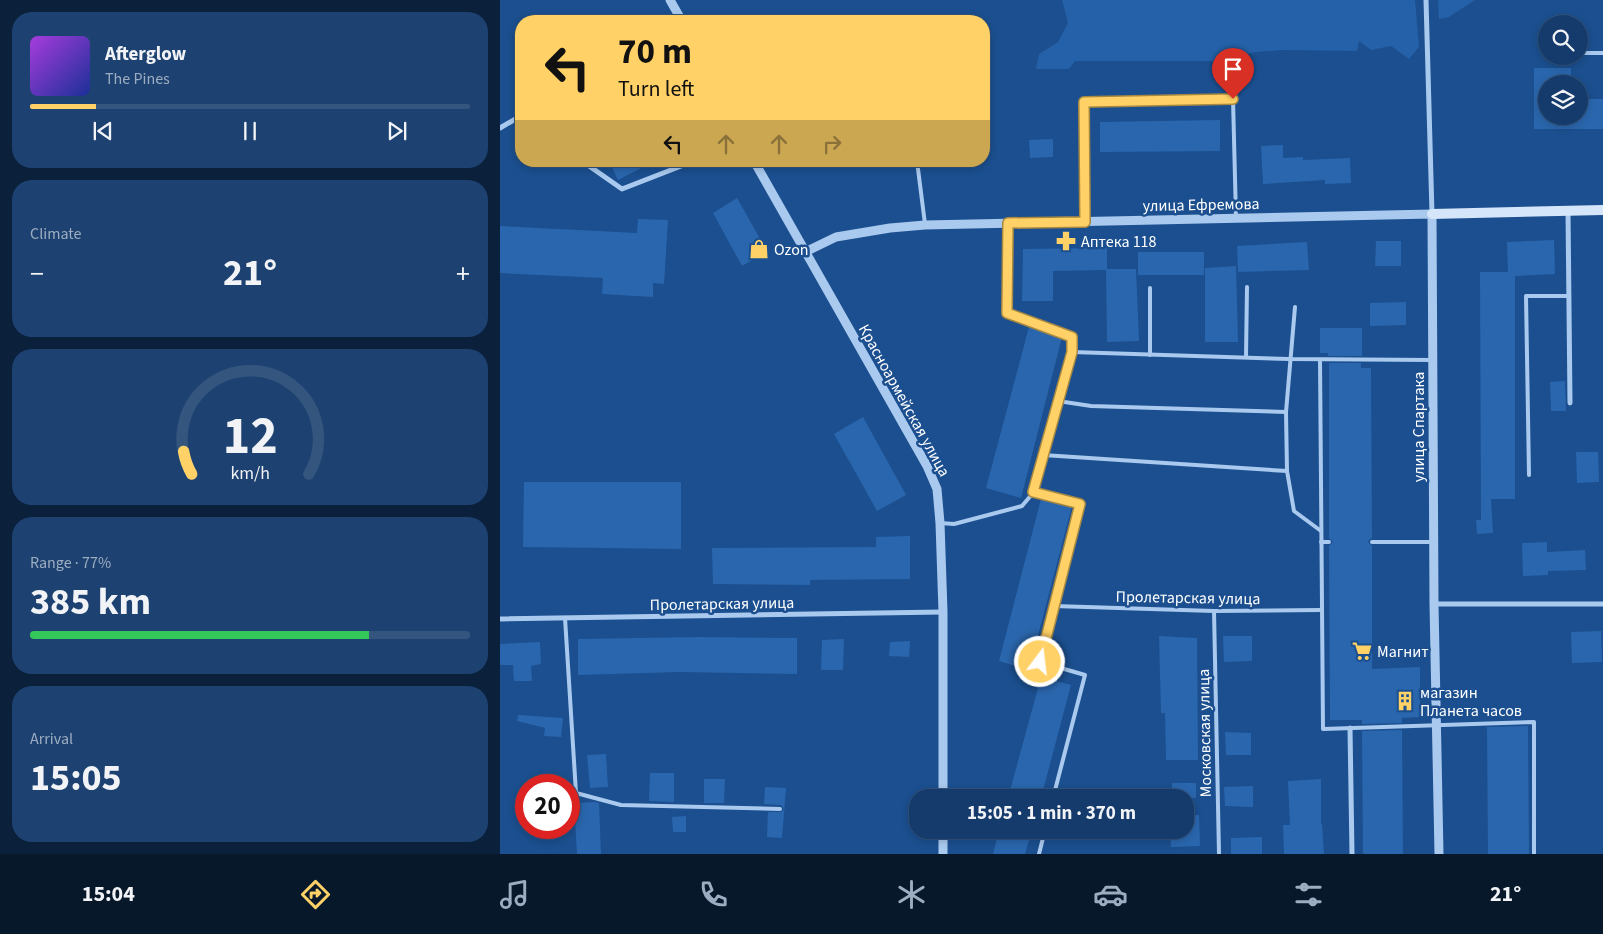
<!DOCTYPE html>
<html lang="en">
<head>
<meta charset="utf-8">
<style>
  body { margin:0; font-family:"Source Sans 3",sans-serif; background:#1d4271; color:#f1f3f6; height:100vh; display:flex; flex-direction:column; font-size:19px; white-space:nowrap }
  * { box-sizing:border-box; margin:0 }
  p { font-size:16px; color:#9dadc1 }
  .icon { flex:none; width:28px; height:28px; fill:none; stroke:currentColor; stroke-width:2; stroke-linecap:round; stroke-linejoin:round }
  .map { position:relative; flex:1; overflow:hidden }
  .sheet { display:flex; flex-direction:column; gap:12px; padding:12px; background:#0b203b; width:500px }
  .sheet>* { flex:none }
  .hud { position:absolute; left:15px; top:15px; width:475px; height:152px; border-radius:20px; box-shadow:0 2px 8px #0003,0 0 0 1px #33557e; background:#ffd166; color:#111; overflow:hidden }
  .controls { position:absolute; left:1038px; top:15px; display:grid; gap:10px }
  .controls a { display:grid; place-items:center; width:50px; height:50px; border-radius:50%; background:#143b6b; box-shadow:0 2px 8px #0003,0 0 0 1px #33557e; font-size:25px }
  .speed { position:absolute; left:15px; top:774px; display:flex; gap:10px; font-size:25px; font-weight:700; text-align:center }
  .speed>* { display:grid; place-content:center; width:65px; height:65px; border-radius:50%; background:#143b6b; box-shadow:0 2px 8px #0003,0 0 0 1px #33557e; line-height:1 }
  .speed .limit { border:8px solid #d22; background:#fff; color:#111 }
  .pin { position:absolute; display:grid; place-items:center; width:42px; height:42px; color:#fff; margin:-51px -21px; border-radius:50% 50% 50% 0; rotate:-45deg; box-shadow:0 0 5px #0007 }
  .pin .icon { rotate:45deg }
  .me { position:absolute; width:55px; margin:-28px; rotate:15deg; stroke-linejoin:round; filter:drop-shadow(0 0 4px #0008) }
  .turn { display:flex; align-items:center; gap:18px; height:105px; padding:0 20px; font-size:22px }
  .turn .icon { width:65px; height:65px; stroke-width:2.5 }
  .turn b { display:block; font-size:35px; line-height:42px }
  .lanes { display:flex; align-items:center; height:48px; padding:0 20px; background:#0003; justify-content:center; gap:25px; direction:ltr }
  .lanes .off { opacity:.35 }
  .big { font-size:38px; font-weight:700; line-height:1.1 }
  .sheet .tile { flex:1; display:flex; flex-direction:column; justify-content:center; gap:8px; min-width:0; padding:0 18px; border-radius:20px; background:#1d4271 }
  .sheet .dial { align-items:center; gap:0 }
  .dial svg { height:130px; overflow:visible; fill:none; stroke:#33557e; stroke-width:7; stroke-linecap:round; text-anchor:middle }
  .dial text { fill:#f1f3f6; stroke:none }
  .song { display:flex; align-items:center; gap:15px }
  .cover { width:60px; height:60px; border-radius:8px; background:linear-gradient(135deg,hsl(280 70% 55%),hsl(230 70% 35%)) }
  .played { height:5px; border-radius:2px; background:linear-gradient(90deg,#ffd166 15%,#33557e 15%) }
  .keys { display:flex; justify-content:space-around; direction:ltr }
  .heat { display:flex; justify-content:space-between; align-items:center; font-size:28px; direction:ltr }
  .charge { height:8px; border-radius:4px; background:linear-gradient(90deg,#34c759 77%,#33557e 0) }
  .trip { position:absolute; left:409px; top:789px; width:285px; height:50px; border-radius:20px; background:#143b6b; box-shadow:0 2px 8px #0003,0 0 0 1px #33557e; font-weight:700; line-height:50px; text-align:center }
  .tab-bar { display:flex; height:80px; justify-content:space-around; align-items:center; background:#08182b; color:#9dadc1 }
  .tab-bar .icon { width:35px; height:35px }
  .tab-bar .selected { color:#ffd166 }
  .tab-bar b { font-size:22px; color:#f1f3f6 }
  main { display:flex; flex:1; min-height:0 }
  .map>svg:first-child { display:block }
  .green { fill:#2461a8 }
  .building { fill:#2a66ad }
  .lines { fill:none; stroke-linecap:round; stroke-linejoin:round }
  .service { stroke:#a9c9ee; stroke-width:4 }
  .minor { stroke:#a9c9ee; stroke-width:5 }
  .tertiary { stroke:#a9c9ee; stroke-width:9 }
  .secondary { stroke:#d6e6fa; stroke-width:10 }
  .route-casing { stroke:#a68842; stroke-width:12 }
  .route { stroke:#ffd166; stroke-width:9 }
  .labels { text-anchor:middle; stroke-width:5; stroke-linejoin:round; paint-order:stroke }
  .street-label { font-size:16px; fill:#fff; stroke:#1b4f8f }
  .poi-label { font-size:16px; fill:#fff; stroke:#1b4f8f; text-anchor:start }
</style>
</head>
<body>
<main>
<section class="sheet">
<div class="tile">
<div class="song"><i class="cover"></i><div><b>Afterglow</b><p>The Pines</p></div></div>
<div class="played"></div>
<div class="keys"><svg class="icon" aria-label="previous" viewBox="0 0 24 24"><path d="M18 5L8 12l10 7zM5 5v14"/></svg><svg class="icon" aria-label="pause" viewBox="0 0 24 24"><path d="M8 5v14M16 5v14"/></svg><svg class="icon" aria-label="next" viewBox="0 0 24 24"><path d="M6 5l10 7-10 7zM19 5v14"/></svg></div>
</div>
<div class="tile"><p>Climate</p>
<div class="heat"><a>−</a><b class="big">21°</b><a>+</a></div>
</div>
<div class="tile dial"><svg viewBox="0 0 100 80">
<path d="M14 69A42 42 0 1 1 86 69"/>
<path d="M14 69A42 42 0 0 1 9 55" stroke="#ffd166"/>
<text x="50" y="56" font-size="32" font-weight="700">12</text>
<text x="50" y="72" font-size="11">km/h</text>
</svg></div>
<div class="tile"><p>Range · 77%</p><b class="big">385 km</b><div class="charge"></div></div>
<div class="tile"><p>Arrival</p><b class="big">15:05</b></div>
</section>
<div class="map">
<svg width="1103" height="854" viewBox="0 0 1103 854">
  <rect width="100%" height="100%" fill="#1b4f8f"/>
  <g class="green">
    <path d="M 562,0 L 915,0 L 919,47 L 909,59 L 891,46 L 871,50 L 859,41 L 857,51 L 783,50 L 756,52 L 716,61 L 575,61 L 569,69 L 536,69 L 539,54 L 558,42 L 568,23 Z"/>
    <path d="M 938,0 L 975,0 L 949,17 L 939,19 Z"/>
  </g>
  <g class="building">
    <path d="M 1034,68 L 1071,68 L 1071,84 L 1046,84 L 1046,116 L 1079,116 L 1079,99 L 1103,99 L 1103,129 L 1034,129 Z"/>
    <path d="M 720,120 L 720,151 L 600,152 L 600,122 Z"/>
    <path d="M 553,139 L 553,157 L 530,158 L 529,140 Z"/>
    <path d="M 783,145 L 783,158 L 803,157 L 803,160 L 850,158 L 851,183 L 825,184 L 825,180 L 763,184 L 761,146 Z"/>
    <path d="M 109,161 L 155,161 L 118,180 Z"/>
    <path d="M 237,198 L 267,251 L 242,266 L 213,213 Z"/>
    <path d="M 138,219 L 168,220 L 164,284 L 153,283 L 153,297 L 102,294 L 103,278 L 0,273 L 0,226 L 137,233 Z"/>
    <path d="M 1054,240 L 1055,274 L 1015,276 L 1015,499 L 991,499 L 993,533 L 977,534 L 976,520 L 981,520 L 980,272 L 1008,272 L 1007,242 Z"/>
    <path d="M 876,241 L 901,241 L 901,266 L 875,266 Z"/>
    <path d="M 807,242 L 809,270 L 738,272 L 737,246 Z"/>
    <path d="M 607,248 L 607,269 L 636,269 L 639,341 L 607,342 L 606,270 L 553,271 L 553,301 L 522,301 L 523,249 Z"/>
    <rect x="638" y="252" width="66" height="23"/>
    <path d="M 736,266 L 738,342 L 705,342 L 705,268 Z"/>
    <path d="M 906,302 L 906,325 L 870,326 L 870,303 Z"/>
    <path d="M 529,327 L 562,337 L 521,498 L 486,488 Z"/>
    <path d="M 820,328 L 862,328 L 862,356 L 828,356 L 828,353 L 820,353 Z"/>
    <path d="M 829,363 L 861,363 L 861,368 L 871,368 L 872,538 L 869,540 L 868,542 L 872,546 L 872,669 L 920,667 L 920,717 L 902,718 L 902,723 L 862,724 L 862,720 L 830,720 L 829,546 L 833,542 L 829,538 Z"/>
    <path d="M 1065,381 L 1066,411 L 1051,411 L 1050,382 Z"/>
    <path d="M 363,417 L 406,495 L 377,511 L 334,434 Z"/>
    <path d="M 1076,452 L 1098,452 L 1099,482 L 1077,483 Z"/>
    <path d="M 24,482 L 181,482 L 181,549 L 23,547 Z"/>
    <path d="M 541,499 L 572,506 L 529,670 L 499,661 Z"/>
    <path d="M 410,536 L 410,579 L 310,580 L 310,585 L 213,584 L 212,548 L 376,547 L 376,537 Z"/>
    <path d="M 1047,542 L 1047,552 L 1085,550 L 1086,570 L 1048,571 L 1048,575 L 1023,576 L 1022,543 Z"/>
    <path d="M 1101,631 L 1102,662 L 1072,663 L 1071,632 Z"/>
    <path d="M 659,636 L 697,638 L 698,760 L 666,760 L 665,713 L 661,713 Z"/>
    <path d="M 723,636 L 752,636 L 752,661 L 724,662 Z"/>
    <path d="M 198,637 L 297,638 L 297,674 L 180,672 L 78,675 L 78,639 Z"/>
    <path d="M 344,639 L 343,670 L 321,670 L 322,640 Z"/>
    <path d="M 410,641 L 409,657 L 389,656 L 390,642 Z"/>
    <path d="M 40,642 L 41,664 L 31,666 L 32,681 L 14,681 L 13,665 L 0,665 L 0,644 Z"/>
    <path d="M 541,677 L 571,685 L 541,798 L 508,798 Z"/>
    <path d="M 18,715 L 63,718 L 61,737 L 44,736 L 45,728 L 17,721 Z"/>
    <path d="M 1028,726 L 1029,854 L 988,854 L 987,727 Z"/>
    <path d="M 902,730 L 903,854 L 863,854 L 862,731 Z"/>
    <path d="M 725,732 L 751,733 L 751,755 L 726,755 Z"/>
    <path d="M 106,754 L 108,787 L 90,788 L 87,755 Z"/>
    <path d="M 150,773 L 174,773 L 174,802 L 149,801 Z"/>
    <path d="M 204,779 L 225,779 L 224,803 L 204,803 Z"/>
    <path d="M 821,779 L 821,824 L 822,824 L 824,854 L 784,854 L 783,825 L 790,825 L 788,781 Z"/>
    <rect x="672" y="783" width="24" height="15"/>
    <path d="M 753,786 L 753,807 L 725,806 L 724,787 Z"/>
    <path d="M 265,787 L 286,788 L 282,838 L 267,837 L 268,812 L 281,812 L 284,809 L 281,805 L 264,804 Z"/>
    <path d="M 95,802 L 99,803 L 101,854 L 77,854 L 74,803 Z"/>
    <path d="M 699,815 L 700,846 L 671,847 L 670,830 L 685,830 L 685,816 Z"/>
    <path d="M 186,816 L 186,832 L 173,832 L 172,817 Z"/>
    <path d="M 499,830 L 532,830 L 525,854 L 493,854 Z"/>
    <path d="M 762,837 L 762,854 L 731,854 L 731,838 Z"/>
  </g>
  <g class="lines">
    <g class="service">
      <path d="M 1079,53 L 1103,53"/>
      <path d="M 417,161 L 425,224"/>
      <path d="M 585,222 L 584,102 L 733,99 L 736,218"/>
      <path d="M 508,223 L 507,313 L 572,337 L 572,352"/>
      <path d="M 795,307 L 786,412 L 787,471 L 794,511 L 821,531"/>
      <path d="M 650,355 L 650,288"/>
      <path d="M 746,357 L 747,287"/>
      <path d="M 820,360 L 823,729 L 1034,722 L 1034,854"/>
      <path d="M 558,401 L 591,406 L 786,412"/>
      <path d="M 543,455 L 787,471"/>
      <path d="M 1029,475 L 1026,296 L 1069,296"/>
      <path d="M 440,523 L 454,524 L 522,506 L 533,493"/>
      <path d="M 821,542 L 829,542"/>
      <path d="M 872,542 L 934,542"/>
      <path d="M 554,606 L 714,611 L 822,610"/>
      <path d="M 714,611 L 719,854"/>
      <path d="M 65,618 L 76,793 L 121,805 L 280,809"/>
      <path d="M 553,798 L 585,675 L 540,662 L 580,504 L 533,493 L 572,352 L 789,359 L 932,360"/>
      <path d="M 539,854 L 545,830"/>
    </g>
    <g class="minor">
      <path d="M 926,0 L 932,214"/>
      <path d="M 0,128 L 19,117 L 21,118"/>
      <path d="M 82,161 L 122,189 L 194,161"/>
      <path d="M 1068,211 L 1070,403"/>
      <path d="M 934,604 L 1103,604"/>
      <path d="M 0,619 L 443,612"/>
      <path d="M 850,728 L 852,854"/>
    </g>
    <g class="tertiary">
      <path d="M 170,0 L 182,21"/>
      <path d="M 254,161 L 427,466 L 437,489 L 440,523 L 443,612 L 443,798"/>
      <path d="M 305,252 L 336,237 L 390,228 L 425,225 L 932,214 L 934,604 L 939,854"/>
      <path d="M 443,854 L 443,830"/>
    </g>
    <path class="secondary" d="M 932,214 L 1103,210"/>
  </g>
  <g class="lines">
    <defs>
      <path id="route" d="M 540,662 L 580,504 L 533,492 L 572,352 L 572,337 L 507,313 L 508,223 L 585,222 L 584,102 L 733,99"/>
    </defs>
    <use href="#route" class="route-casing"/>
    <use href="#route" class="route"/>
  </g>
  <defs>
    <symbol id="pharmacy-bare" viewBox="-9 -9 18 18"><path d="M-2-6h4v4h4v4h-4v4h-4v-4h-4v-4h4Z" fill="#ffd166" stroke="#1b4f8f" stroke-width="2.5" paint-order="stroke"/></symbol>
    <symbol id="shop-bare" viewBox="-9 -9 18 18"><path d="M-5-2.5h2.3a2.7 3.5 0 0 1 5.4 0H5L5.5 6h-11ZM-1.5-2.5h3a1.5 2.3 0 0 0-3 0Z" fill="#ffd166" stroke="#1b4f8f" stroke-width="2.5" paint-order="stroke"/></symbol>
    <symbol id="supermarket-bare" viewBox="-9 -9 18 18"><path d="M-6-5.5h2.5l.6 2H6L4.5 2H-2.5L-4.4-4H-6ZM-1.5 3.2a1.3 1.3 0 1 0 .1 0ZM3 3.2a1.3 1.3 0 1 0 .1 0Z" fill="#ffd166" stroke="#1b4f8f" stroke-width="2.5" paint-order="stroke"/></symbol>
    <symbol id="building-bare" viewBox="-9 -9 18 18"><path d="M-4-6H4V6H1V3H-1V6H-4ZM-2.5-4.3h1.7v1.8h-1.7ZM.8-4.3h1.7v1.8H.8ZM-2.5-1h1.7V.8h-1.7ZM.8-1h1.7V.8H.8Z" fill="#ffd166" stroke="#1b4f8f" stroke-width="2.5" paint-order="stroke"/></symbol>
  </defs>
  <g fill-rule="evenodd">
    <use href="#pharmacy-bare" x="552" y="227" width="28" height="28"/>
    <use href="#shop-bare" x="245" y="235" width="28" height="28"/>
    <use href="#supermarket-bare" x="848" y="637" width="28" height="28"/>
    <use href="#building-bare" x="891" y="687" width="28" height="28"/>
  </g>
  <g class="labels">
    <g class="street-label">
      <text transform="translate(701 204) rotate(-1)" y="6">улица Ефремова</text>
      <text transform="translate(405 400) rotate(61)" y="6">Красноармейская улица</text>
      <text transform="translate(918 427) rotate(-90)" y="6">улица Спартака</text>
      <text transform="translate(688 597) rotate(1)" y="6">Пролетарская улица</text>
      <text transform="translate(222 603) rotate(-1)" y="6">Пролетарская улица</text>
      <text transform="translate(704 733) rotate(-91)" y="6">Московская улица</text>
    </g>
    <g class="poi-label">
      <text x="581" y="247">Аптека 118</text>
      <text x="274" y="255">Ozon</text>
      <text x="877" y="657">Магнит</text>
      <text x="920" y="698">магазин<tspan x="920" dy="18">Планета часов</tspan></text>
    </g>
  </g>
</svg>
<div class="controls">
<a><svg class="icon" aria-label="search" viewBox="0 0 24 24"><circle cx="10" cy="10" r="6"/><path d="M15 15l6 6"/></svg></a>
<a><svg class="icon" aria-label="layers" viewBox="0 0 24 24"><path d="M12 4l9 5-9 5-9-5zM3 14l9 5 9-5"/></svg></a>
</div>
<div class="speed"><div class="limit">20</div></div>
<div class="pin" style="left:733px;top:99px;background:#d93025"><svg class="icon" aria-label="arrive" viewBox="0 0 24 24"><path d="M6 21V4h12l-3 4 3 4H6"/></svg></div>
<svg class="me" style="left:540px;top:662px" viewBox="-20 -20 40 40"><circle r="17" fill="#ffd166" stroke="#fff" stroke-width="3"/><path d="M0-11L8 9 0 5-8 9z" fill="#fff"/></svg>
<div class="trip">15:05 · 1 min · 370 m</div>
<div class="hud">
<div class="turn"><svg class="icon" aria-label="left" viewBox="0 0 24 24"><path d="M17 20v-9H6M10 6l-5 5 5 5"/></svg><div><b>70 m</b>Turn left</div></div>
<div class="lanes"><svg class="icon" aria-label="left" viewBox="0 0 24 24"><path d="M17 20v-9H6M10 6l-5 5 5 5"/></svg><svg class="icon off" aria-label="ahead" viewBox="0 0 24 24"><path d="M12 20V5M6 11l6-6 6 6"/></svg><svg class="icon off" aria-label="ahead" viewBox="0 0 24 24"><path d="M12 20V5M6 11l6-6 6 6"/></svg><svg class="icon off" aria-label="right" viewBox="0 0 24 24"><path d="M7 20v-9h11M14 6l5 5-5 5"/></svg></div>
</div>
</div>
</main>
<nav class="tab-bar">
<b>15:04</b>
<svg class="icon selected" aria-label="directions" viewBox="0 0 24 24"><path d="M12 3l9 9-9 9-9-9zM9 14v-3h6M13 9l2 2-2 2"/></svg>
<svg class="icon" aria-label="music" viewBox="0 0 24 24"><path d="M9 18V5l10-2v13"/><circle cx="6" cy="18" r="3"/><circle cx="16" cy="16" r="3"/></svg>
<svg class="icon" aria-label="phone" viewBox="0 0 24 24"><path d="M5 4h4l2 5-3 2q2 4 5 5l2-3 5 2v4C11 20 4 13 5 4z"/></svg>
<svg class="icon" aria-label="climate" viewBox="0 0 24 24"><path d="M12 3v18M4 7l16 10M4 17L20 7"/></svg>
<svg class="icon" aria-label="car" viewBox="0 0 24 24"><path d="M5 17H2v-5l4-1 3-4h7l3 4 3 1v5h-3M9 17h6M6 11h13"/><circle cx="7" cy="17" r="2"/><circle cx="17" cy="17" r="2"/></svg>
<svg class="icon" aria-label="filters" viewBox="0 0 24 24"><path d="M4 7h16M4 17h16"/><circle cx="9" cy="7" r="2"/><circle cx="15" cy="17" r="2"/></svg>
<b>21°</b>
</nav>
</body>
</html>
